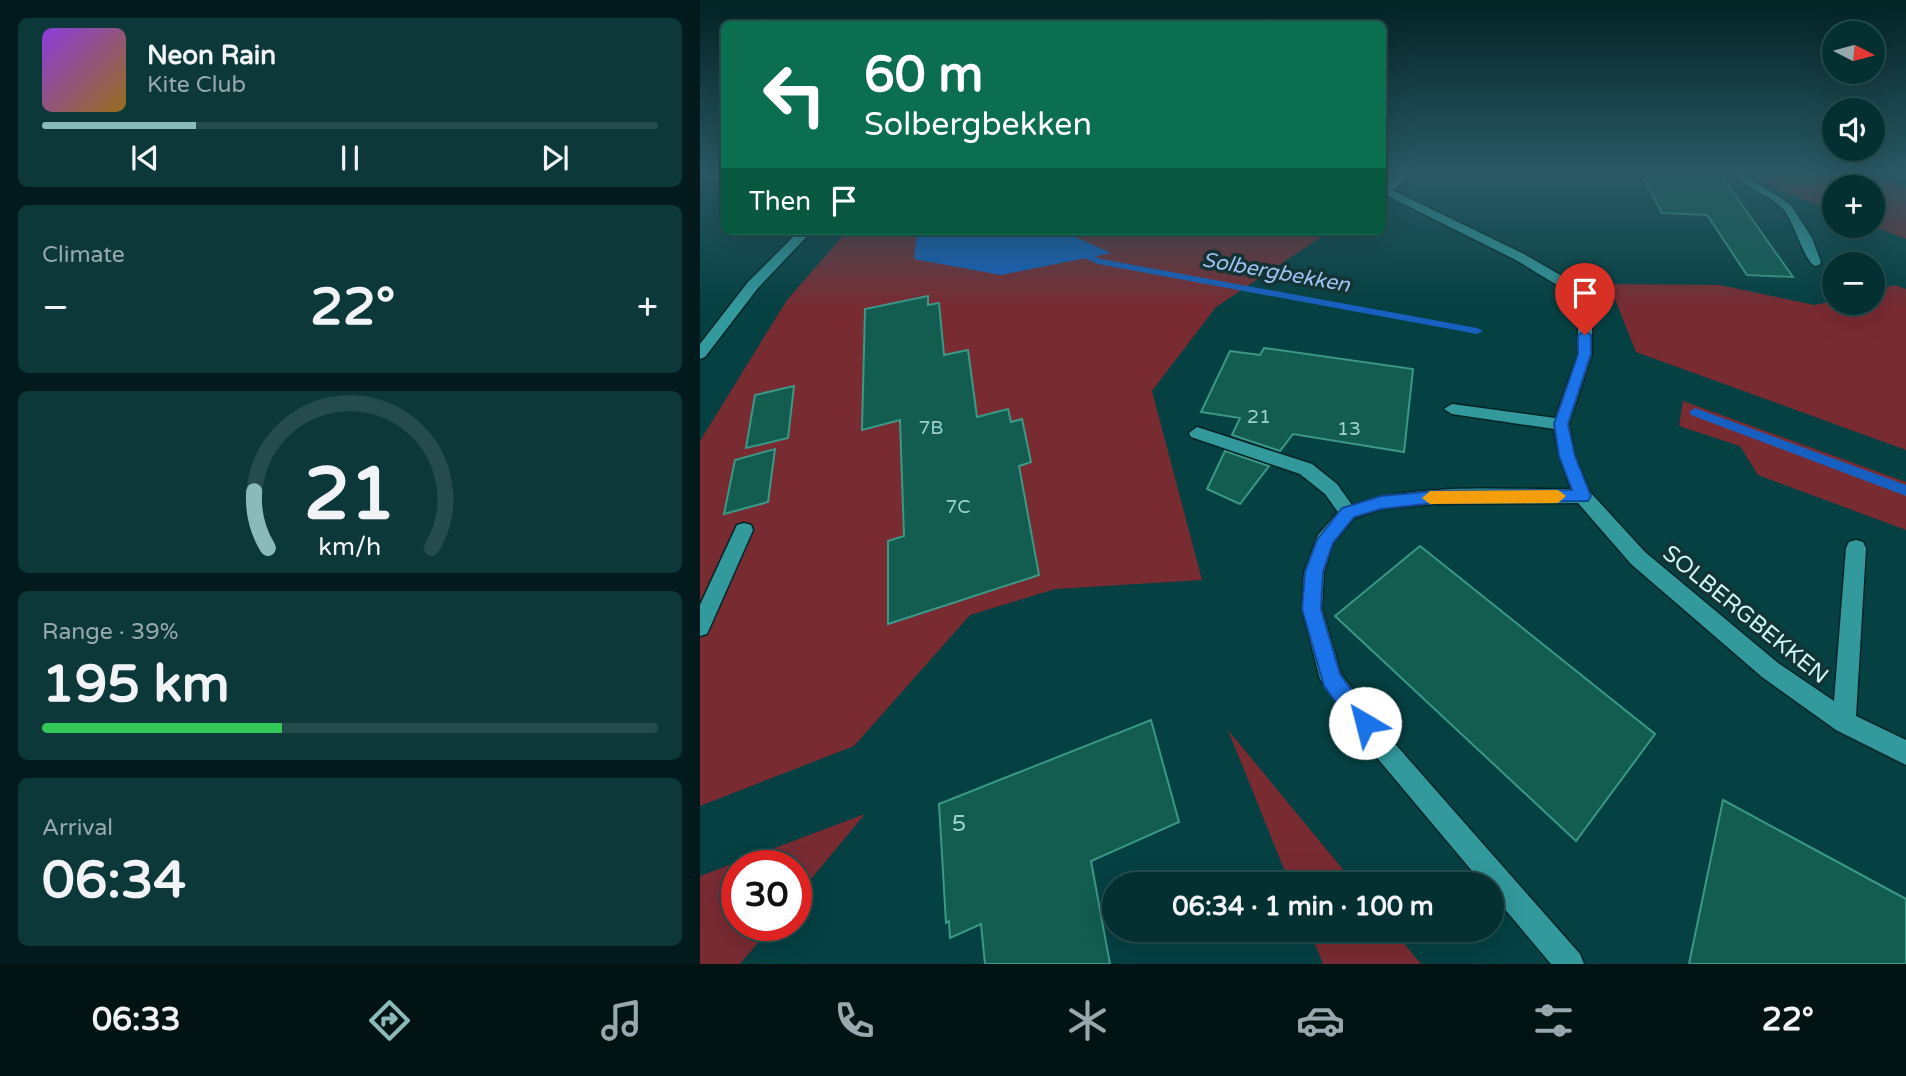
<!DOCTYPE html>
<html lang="en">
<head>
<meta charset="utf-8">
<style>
  body { margin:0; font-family:"Varela Round",sans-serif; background:#0d383a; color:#f1f3f6; height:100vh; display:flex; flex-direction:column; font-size:26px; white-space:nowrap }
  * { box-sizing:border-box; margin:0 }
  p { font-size:23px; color:#97a9ac }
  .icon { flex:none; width:38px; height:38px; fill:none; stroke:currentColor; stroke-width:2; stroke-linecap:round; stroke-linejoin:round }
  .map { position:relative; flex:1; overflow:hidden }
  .drawer { display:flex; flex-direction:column; gap:18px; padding:18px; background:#021a1c; width:700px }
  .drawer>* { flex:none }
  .top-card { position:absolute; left:21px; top:21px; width:665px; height:214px; border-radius:10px; box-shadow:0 7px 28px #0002,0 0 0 2px #254b4d; background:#0b6e4f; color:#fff; overflow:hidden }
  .needle { width:46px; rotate:96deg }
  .controls { position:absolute; left:1122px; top:21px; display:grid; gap:14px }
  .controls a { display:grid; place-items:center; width:63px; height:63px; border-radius:50%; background:#043032; box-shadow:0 7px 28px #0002,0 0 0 2px #254b4d; font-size:35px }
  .speed { position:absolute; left:21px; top:850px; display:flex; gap:14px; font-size:35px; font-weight:700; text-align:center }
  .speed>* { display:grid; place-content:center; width:91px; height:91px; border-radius:50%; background:#043032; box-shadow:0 7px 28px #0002,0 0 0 2px #254b4d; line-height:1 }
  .speed .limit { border:10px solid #d22; background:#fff; color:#111 }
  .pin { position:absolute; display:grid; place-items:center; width:60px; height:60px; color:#fff; margin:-72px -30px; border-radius:50% 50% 50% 0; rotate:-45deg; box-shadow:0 0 7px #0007 }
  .pin .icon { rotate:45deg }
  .me { position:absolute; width:77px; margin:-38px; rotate:323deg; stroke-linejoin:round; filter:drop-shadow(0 0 5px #0008) }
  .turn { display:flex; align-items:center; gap:24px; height:147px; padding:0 28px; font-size:32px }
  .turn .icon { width:91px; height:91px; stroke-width:2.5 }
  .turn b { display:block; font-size:49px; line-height:60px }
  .then { display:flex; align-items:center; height:66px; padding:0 28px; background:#0003; gap:14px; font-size:26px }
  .big { font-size:52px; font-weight:700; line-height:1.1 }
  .drawer .card { flex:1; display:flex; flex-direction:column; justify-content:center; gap:10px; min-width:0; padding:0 24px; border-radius:10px; background:#0d383a }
  .drawer .dial { align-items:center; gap:0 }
  .dial svg { height:182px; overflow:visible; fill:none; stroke:#254b4d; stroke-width:7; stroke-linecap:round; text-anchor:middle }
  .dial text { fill:#f1f3f6; stroke:none }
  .song { display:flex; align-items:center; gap:21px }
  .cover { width:84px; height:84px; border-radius:10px; background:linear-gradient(135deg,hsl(270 70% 55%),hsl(40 70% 35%)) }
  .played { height:7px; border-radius:4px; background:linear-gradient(90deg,#8bbbb9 25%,#254b4d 25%) }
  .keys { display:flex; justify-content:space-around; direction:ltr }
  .heat { display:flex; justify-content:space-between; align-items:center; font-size:38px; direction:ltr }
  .charge { height:10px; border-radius:5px; background:linear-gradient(90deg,#34c759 39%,#254b4d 0) }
  .trip { position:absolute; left:402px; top:872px; width:402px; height:70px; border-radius:35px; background:#043032; box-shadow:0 7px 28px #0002,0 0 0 2px #254b4d; font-weight:700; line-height:70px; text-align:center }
  .dock { display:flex; height:112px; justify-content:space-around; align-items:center; background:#021314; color:#97a9ac }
  .dock .icon { width:49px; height:49px }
  .dock .selected { color:#8bbbb9 }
  .dock b { font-size:32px; color:#f1f3f6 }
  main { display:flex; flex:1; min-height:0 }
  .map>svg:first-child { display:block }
  .green { fill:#792b32 }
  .water { fill:#1760c1 }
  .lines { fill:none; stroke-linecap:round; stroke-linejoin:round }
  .stream { fill:#1760c1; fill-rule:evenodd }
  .building { fill:#125d50; stroke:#3b9886; stroke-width:2 }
  .minor-casing { stroke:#042425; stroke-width:3 }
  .minor { fill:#32999c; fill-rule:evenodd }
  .route { fill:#1a73e8; stroke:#114b97; stroke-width:2 }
  .slow { fill:#f59e0b }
  .labels { text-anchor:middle; stroke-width:7; stroke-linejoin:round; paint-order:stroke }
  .number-label { font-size:19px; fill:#9cd0ce }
  .far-water-label { font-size:21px; font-style:italic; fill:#a1c3f4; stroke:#143334 }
  .street-label { font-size:23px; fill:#caf7f8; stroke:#143334 }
  .near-number-label { font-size:23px; fill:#9cd0ce }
</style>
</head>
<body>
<main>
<section class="drawer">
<div class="card">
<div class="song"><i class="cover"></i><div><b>Neon Rain</b><p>Kite Club</p></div></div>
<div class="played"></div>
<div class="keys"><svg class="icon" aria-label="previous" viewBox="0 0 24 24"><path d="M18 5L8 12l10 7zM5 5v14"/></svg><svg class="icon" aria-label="pause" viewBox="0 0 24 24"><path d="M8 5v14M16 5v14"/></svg><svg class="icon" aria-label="next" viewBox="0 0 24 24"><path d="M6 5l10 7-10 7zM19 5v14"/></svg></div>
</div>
<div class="card"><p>Climate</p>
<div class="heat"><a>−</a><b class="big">22°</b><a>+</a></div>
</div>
<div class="card dial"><svg viewBox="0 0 100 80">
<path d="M14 69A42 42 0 1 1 86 69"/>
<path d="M14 69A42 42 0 0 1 8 44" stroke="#8bbbb9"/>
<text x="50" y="56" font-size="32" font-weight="700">21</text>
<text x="50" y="72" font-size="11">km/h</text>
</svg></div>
<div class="card"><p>Range · 39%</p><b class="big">195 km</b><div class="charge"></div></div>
<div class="card"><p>Arrival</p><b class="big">06:34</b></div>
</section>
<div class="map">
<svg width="1206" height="964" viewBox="0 0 1206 964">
  <rect width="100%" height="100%" fill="#054042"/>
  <g class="green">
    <path d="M 1051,174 L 1168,174 L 1206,187 L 1206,239 L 1172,226 L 1172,187 L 1134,187 L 1134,211 L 1081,191 Z"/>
    <path d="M 147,231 L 630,231 L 516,307 L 452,391 L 502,580 L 355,589 L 270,615 L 154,746 L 0,806 L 0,441 L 87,300 Z"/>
    <path d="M 909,284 L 1020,285 L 1114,305 L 1134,301 L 1134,303 L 1172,303 L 1173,291 L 1195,285 L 1206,289 L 1206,450 L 936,352 Z"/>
    <path d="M 983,401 L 1206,482 L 1206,530 L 1058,475 L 1040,446 L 979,426 Z"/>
    <path d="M 528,730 L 655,884 L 590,884 Z"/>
    <path d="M 165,814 L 96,897 L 96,866 L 37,866 L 37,926 L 72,926 L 40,964 L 0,964 L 0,876 Z"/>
    <path d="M 609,929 L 692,929 L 721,964 L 623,964 Z"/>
  </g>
  <path class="water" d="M 217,231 L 362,231 L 411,253 L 301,275 L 214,259 Z"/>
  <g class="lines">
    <g class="stream">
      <path d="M 374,247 L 401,259 L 777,328 L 783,331 L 777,334 L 398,264 L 371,252 L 371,248 Z"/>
      <path d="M 995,408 L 1206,485 L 1206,496 L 991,415 L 989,412 Z"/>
    </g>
  </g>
  <g class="building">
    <path d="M 941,174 L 1020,174 L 1093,277 L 1047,275 L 1007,215 L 962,213 Z"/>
    <path d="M 228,296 L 228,305 L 239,303 L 244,355 L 268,350 L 277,417 L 308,409 L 311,422 L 322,419 L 331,462 L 319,466 L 339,575 L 188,624 L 188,541 L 204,536 L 200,420 L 162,430 L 165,309 Z"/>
    <path d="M 564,348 L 713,369 L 704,452 L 593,434 L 580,451 L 532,435 L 540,418 L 501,412 L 530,351 L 560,355 Z"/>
    <path d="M 94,386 L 88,438 L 46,448 L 55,395 Z"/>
    <path d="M 75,449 L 68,502 L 24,514 L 35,460 Z"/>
    <path d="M 525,451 L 569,466 L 540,504 L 507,489 Z"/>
    <path d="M 720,546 L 955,734 L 876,841 L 635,616 Z"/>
    <path d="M 451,720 L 479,822 L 391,861 L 410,964 L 285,964 L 281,924 L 250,938 L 249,921 L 246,923 L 239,804 Z"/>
    <path d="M 1023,800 L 1206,899 L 1206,964 L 989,964 Z"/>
  </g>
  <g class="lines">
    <defs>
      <g id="minor">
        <path d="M 703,174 L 715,174 L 692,190 L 824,254 L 867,279 L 882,292 L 892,316 L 892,354 L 869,424 L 875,456 L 890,492 L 945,552 L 1078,663 L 1134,701 L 1146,548 L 1149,542 L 1156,540 L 1163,542 L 1166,548 L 1156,716 L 1206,740 L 1206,765 L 1136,730 L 1062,677 L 931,564 L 878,503 L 735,504 L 681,509 L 654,518 L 633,543 L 624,572 L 622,609 L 641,674 L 689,737 L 880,954 L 884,964 L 851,964 L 793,895 L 793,884 L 783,884 L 673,753 L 620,679 L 602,609 L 604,572 L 618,535 L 638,512 L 625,494 L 600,474 L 491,437 L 489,433 L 497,427 L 612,464 L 637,484 L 652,505 C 721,482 799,490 871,489 L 859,456 L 854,429 L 752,414 L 744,409 L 752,404 L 855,418 L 878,354 L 878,316 L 871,297 L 857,285 L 816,260 L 682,193 L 682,186 Z"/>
        <path d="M 1033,174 L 1044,174 L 1091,205 L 1112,238 L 1121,262 L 1119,265 L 1115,266 C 1104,261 1094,221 1083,209 C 1069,195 1047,188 1033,174 Z"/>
        <path d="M 1192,174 L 1206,174 L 1206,180 Z"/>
        <path d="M 99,231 L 112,231 L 58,288 L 5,357 L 0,359 L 0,344 L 48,282 Z"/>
        <path d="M 44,523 L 51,525 L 53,530 L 7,634 L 0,636 L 0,605 L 37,525 Z"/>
      </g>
    </defs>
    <use href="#minor" class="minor-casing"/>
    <use href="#minor" class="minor"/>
  </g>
  <linearGradient id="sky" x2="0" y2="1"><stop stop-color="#032324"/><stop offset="0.56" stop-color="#2a5965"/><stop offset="1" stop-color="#2a5965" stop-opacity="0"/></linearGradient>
  <rect width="1206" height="308" fill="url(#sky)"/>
  <path class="route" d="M 885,331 L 891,335 L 891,354 L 868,424 L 875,456 L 891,496 L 888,501 L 735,503 L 681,509 L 654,517 L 633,543 L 623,572 L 621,609 L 640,674 L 675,723 L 672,731 L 665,734 L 657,731 L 624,686 L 602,609 L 605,572 L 617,540 L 642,508 L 681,496 L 735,491 L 872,490 L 859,456 L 854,424 L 878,354 L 878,335 Z"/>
  <path class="slow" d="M 858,490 L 866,496 L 858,503 L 730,504 L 722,498 L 730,491 Z"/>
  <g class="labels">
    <g class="number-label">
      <text x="559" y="423">21</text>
      <text x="231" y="434">7B</text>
      <text x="649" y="435">13</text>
      <text x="258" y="513">7C</text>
    </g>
    <g class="far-water-label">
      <text transform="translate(576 272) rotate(10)" y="7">Solbergbekken</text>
    </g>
    <g class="street-label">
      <text transform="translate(1046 614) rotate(39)" y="8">SOLBERGBEKKEN</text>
    </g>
    <g class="near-number-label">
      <text x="259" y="831">5</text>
    </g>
  </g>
</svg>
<div class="controls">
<a><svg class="needle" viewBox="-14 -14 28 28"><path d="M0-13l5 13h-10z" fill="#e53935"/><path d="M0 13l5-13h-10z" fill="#97a9ac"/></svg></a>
<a><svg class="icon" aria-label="sound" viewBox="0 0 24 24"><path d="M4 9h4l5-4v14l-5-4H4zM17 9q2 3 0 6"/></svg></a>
<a>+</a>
<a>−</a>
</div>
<div class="speed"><div class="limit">30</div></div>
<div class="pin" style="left:885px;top:335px;background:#d93025"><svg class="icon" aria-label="arrive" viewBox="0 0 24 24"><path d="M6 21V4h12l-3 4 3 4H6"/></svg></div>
<svg class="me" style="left:665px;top:723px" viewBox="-20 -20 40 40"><circle r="19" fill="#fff"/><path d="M0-13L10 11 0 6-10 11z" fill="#1a73e8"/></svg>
<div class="trip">06:34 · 1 min · 100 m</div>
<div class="top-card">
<div class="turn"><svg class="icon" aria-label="left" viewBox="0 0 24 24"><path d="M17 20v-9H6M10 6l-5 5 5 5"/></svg><div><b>60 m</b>Solbergbekken</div></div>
<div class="then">Then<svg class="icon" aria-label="arrive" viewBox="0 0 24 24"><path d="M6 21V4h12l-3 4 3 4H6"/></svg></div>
</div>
</div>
</main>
<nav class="dock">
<b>06:33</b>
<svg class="icon selected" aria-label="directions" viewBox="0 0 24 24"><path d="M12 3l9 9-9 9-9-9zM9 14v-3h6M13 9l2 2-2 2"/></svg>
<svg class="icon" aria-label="music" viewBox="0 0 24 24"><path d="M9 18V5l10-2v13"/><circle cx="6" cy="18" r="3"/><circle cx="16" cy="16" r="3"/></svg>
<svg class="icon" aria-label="phone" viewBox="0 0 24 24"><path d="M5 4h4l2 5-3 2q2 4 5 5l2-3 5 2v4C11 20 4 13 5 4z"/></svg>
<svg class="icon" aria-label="climate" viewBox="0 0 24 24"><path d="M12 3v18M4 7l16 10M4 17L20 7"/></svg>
<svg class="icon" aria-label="car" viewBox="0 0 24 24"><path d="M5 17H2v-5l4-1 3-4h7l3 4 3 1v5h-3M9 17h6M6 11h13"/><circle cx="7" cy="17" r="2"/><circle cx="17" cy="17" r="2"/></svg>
<svg class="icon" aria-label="filters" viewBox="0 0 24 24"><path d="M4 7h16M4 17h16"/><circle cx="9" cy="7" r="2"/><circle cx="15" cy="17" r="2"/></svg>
<b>22°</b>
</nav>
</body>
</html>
